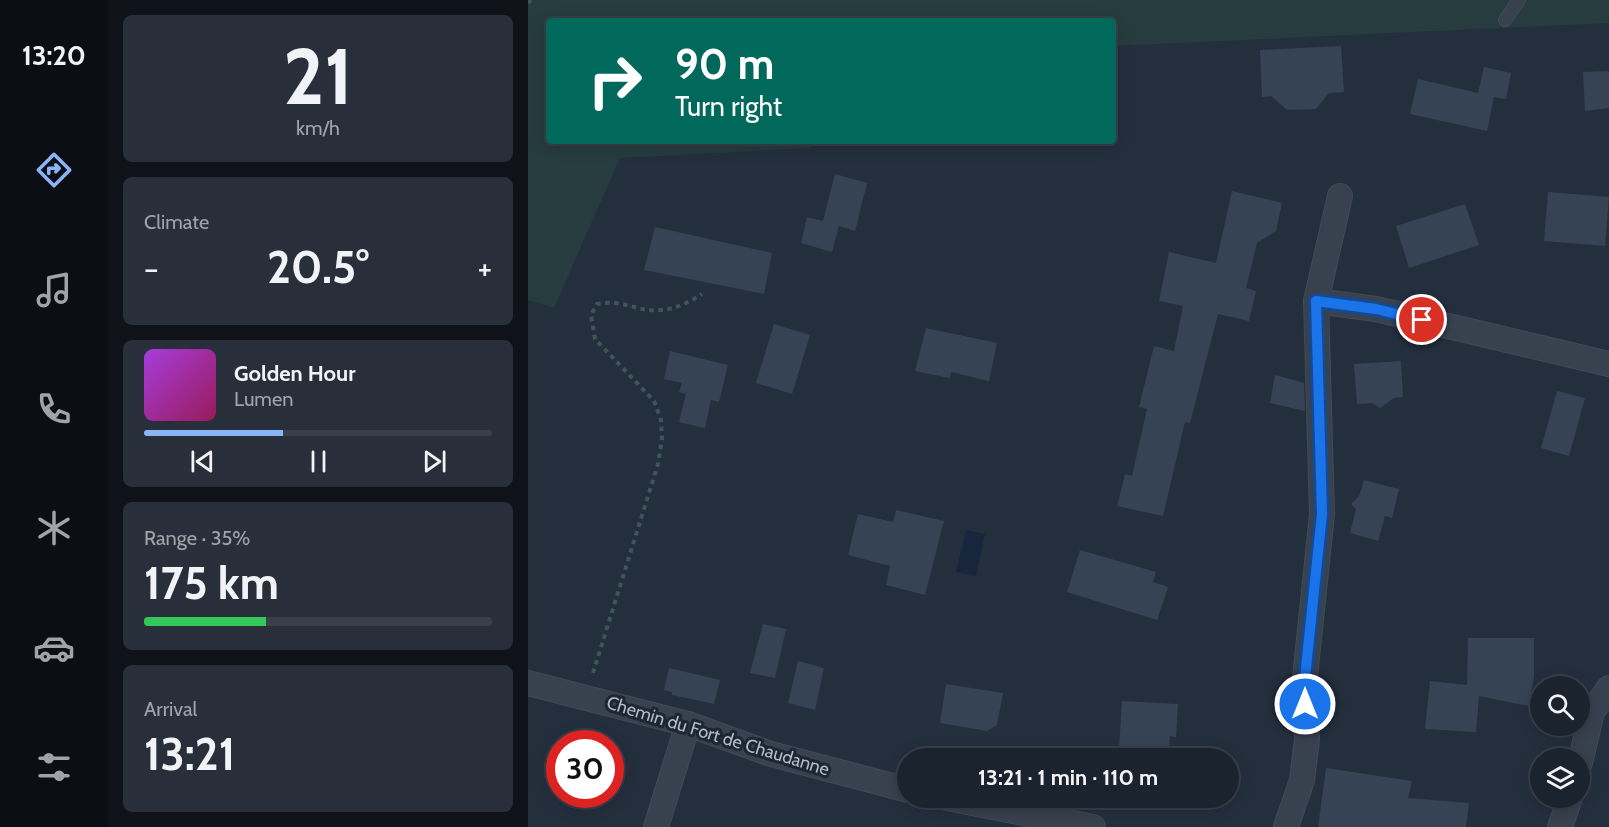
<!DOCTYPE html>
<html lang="en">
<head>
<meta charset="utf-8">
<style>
  body { margin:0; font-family:Cabin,sans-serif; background:#282f3a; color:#f1f3f6; height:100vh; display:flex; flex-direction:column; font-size:22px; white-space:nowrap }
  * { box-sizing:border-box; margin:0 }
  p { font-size:20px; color:#a0a4aa }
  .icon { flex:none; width:33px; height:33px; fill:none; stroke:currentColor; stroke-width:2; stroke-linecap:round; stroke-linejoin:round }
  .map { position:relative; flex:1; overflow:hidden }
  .details { display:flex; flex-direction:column; gap:15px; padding:15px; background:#0f1319; width:420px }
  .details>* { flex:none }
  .banner { position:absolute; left:18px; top:18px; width:570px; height:126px; border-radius:6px; box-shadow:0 3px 15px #0003,0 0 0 2px #39404a; background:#00695c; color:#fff; overflow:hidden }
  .buttons { position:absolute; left:1002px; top:676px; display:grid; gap:12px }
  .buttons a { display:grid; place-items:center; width:60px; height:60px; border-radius:50%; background:#1b232e; box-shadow:0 3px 15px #0003,0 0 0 2px #39404a; font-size:30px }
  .speed { position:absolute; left:18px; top:730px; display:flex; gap:12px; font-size:30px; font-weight:700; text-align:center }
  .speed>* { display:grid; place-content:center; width:78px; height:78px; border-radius:50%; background:#1b232e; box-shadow:0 3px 15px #0003,0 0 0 2px #39404a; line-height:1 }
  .speed .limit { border:9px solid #d22; background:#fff; color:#111 }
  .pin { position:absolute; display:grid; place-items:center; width:51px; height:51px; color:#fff; margin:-26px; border:3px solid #fff; border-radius:50%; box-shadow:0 2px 6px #0007 }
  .me { position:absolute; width:66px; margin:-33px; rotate:0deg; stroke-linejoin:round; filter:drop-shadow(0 0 4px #0008) }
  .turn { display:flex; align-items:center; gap:21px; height:126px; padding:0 30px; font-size:27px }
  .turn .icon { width:78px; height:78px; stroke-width:2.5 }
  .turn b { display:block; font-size:42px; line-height:51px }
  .big { font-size:45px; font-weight:700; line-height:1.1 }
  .details .tile { flex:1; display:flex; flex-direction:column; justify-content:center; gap:9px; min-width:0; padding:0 21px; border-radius:9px; background:#282f3a }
  .details .dial { align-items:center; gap:0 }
  .dial b { font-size:78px; line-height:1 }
  .song { display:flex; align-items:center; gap:18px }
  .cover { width:72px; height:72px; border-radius:9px; background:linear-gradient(135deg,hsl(280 70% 55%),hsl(330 70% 35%)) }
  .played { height:6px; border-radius:3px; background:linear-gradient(90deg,#8ab4f8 40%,#39404a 40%) }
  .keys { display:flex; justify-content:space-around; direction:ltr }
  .heat { display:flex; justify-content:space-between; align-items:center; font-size:33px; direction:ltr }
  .charge { height:9px; border-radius:4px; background:linear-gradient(90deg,#34c759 35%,#39404a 0) }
  .trip { position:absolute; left:369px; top:748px; width:342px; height:60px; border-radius:30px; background:#1b232e; box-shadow:0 3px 15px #0003,0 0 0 2px #39404a; font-weight:700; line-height:60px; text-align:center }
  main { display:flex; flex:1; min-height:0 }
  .tabs { display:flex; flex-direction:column; width:108px; justify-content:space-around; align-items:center; background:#0b0e12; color:#a0a4aa }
  .tabs .icon { width:42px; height:42px }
  .tabs .on { color:#8ab4f8 }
  .tabs b { font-size:27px; color:#f1f3f6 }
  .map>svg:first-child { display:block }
  .green { fill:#263c3f }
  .water { fill:#17263c }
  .building { fill:#364354 }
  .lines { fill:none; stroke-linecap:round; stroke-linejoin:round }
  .service-casing { stroke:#414a57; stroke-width:14 }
  .minor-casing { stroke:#414a57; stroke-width:26 }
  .path { stroke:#3f5557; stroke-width:4; stroke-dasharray:4.5 4.5; stroke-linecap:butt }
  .service { stroke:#38414e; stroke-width:12 }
  .minor { stroke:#38414e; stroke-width:24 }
  .route-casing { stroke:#114b97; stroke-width:15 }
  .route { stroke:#1a73e8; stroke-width:10 }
  .labels { text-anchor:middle; stroke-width:6; stroke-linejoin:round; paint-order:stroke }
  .street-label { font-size:18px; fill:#b4bcc9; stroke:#1d2633 }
</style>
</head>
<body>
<main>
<nav class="tabs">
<b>13:20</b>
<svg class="icon on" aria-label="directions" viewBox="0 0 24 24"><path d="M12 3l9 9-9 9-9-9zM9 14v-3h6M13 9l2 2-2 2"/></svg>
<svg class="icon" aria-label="music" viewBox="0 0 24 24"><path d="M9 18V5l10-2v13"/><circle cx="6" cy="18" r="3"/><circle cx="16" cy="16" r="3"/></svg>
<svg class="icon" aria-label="phone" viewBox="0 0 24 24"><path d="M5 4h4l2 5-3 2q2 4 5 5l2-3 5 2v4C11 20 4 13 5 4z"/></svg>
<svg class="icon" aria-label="climate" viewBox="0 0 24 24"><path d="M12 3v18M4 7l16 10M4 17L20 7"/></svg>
<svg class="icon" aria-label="car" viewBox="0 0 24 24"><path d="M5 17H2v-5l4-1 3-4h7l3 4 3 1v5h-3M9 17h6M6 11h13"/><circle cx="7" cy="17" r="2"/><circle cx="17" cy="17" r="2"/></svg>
<svg class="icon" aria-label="filters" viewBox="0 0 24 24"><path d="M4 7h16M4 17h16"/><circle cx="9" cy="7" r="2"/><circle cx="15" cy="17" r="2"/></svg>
</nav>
<section class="details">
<div class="tile dial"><b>21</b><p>km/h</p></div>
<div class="tile"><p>Climate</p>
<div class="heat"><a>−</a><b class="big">20.5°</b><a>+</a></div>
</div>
<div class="tile">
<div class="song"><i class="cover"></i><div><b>Golden Hour</b><p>Lumen</p></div></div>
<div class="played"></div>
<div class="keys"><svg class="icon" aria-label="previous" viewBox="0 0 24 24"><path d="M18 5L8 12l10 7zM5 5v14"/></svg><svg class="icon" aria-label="pause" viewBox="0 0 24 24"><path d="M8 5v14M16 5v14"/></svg><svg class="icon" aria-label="next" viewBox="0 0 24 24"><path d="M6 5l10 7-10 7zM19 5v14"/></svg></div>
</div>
<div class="tile"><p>Range · 35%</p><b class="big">175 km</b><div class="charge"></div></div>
<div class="tile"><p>Arrival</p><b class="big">13:21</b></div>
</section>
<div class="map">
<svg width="1081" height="827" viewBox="0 0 1081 827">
  <rect width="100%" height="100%" fill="#242f3e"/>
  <path class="green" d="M 0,0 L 1081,0 L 1081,23 L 585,46 L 585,21 L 21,21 L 21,141 L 286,141 L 282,148 L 92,158 L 26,308 L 0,300 Z"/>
  <path class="water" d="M 438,530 L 457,534 L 448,576 L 428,572 Z"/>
  <g class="building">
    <path d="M 813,46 L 816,92 L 801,93 L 788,109 L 759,110 L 743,96 L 734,97 L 732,50 Z"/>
    <path d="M 956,67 L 983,73 L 978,99 L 966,97 L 959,131 L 882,114 L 890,79 L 950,93 Z"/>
    <path d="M 1081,71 L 1081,108 L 1057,111 L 1055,72 Z"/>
    <path d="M 307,174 L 339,183 L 327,231 L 311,226 L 304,252 L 273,243 L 279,217 L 295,221 Z"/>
    <path d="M 704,191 L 754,203 L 748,231 L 729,243 L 718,288 L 728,291 L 721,321 L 690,314 L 662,423 L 657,422 L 635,516 L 589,506 L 597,474 L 604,476 L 619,409 L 611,407 L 626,346 L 646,351 L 655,306 L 631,301 L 641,252 L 688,263 Z"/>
    <path d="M 1020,192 L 1081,197 L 1077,246 L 1016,241 Z"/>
    <path d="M 937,204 L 951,245 L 881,268 L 868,226 Z"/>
    <path d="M 127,227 L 244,253 L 236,294 L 116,270 Z"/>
    <path d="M 246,324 L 282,335 L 264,394 L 228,383 Z"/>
    <path d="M 398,328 L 469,343 L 461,381 L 423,372 L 422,378 L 387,371 Z"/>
    <path d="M 142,351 L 200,365 L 191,402 L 183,400 L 177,428 L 151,422 L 158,394 L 151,392 L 154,383 L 136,379 Z"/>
    <path d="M 873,361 L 875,397 L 866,398 L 852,408 L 844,403 L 829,404 L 826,364 Z"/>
    <path d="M 747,375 L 776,383 L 777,411 L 742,403 Z"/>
    <path d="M 1029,391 L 1057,398 L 1041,456 L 1013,448 Z"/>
    <path d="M 836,480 L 871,489 L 864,518 L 857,516 L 850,541 L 822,533 L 828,509 L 823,504 L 831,496 Z"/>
    <path d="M 368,510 L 416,521 L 397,595 L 358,585 L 362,566 L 320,555 L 330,514 L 365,522 Z"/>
    <path d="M 552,550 L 628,572 L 625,582 L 640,587 L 629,620 L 539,592 Z"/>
    <path d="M 235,624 L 258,629 L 247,678 L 222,673 Z"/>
    <path d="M 940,638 L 1006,638 L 1006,676 L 1001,706 L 951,696 L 948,732 L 897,729 L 902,681 L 939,685 Z"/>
    <path d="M 270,661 L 296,668 L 287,710 L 260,703 Z"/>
    <path d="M 141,668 L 192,680 L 186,704 L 144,695 L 144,692 L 136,690 Z"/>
    <path d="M 418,684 L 475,693 L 469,725 L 459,731 L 412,723 Z"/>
    <path d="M 594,701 L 650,704 L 648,737 L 642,736 L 641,751 L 591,748 Z"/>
    <path d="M 798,768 L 884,781 L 880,798 L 941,803 L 938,827 L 790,827 Z"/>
  </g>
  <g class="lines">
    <defs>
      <path id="service" d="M 977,20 L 991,0"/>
      <g id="minor">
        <path d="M 788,301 L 848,309 L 1081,364"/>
        <path d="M 0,683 L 160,724 L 243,754 L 380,790"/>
        <path d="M 1052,763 L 1064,712 L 1081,688"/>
        <path d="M 419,798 L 565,827"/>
        <path d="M 128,827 L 160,724"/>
        <path d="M 758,827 L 774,780 L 779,739 L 776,687 L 794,514 L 788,301 L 812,196"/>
        <path d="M 1032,827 L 1042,798"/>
      </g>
    </defs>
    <use href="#service" class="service-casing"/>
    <use href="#minor" class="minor-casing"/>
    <g class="path">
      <path d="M 0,3 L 3,0"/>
      <path d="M 65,673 L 130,464 L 134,439 L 133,420 L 126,401 L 67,339 L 63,315 L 69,304 C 96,299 109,312 130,310 C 147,310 161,302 174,294"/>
    </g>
    <use href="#service" class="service"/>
    <use href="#minor" class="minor"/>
  </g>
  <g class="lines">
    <defs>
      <path id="route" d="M 777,704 L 776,687 L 794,514 L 788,301 L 848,309 L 894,320"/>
    </defs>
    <use href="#route" class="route-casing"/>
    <use href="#route" class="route"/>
  </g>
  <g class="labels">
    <g class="street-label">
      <text transform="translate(190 736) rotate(17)" y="6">Chemin du Fort de Chaudanne</text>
    </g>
  </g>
</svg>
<div class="buttons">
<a><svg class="icon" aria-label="search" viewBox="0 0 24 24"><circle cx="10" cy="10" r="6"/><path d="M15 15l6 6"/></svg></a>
<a><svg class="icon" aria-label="layers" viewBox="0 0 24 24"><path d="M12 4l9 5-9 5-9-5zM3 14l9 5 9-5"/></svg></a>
</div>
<div class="speed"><div class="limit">30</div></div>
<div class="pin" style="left:894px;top:320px;background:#d93025"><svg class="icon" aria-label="arrive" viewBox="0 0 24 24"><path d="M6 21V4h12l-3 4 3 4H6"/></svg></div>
<svg class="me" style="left:777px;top:704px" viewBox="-20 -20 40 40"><circle r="17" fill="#1a73e8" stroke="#fff" stroke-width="3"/><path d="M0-11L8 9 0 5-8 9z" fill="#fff"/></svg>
<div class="trip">13:21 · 1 min · 110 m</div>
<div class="banner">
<div class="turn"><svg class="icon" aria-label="right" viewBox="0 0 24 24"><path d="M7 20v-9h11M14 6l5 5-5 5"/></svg><div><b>90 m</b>Turn right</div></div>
</div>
</div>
</main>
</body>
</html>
